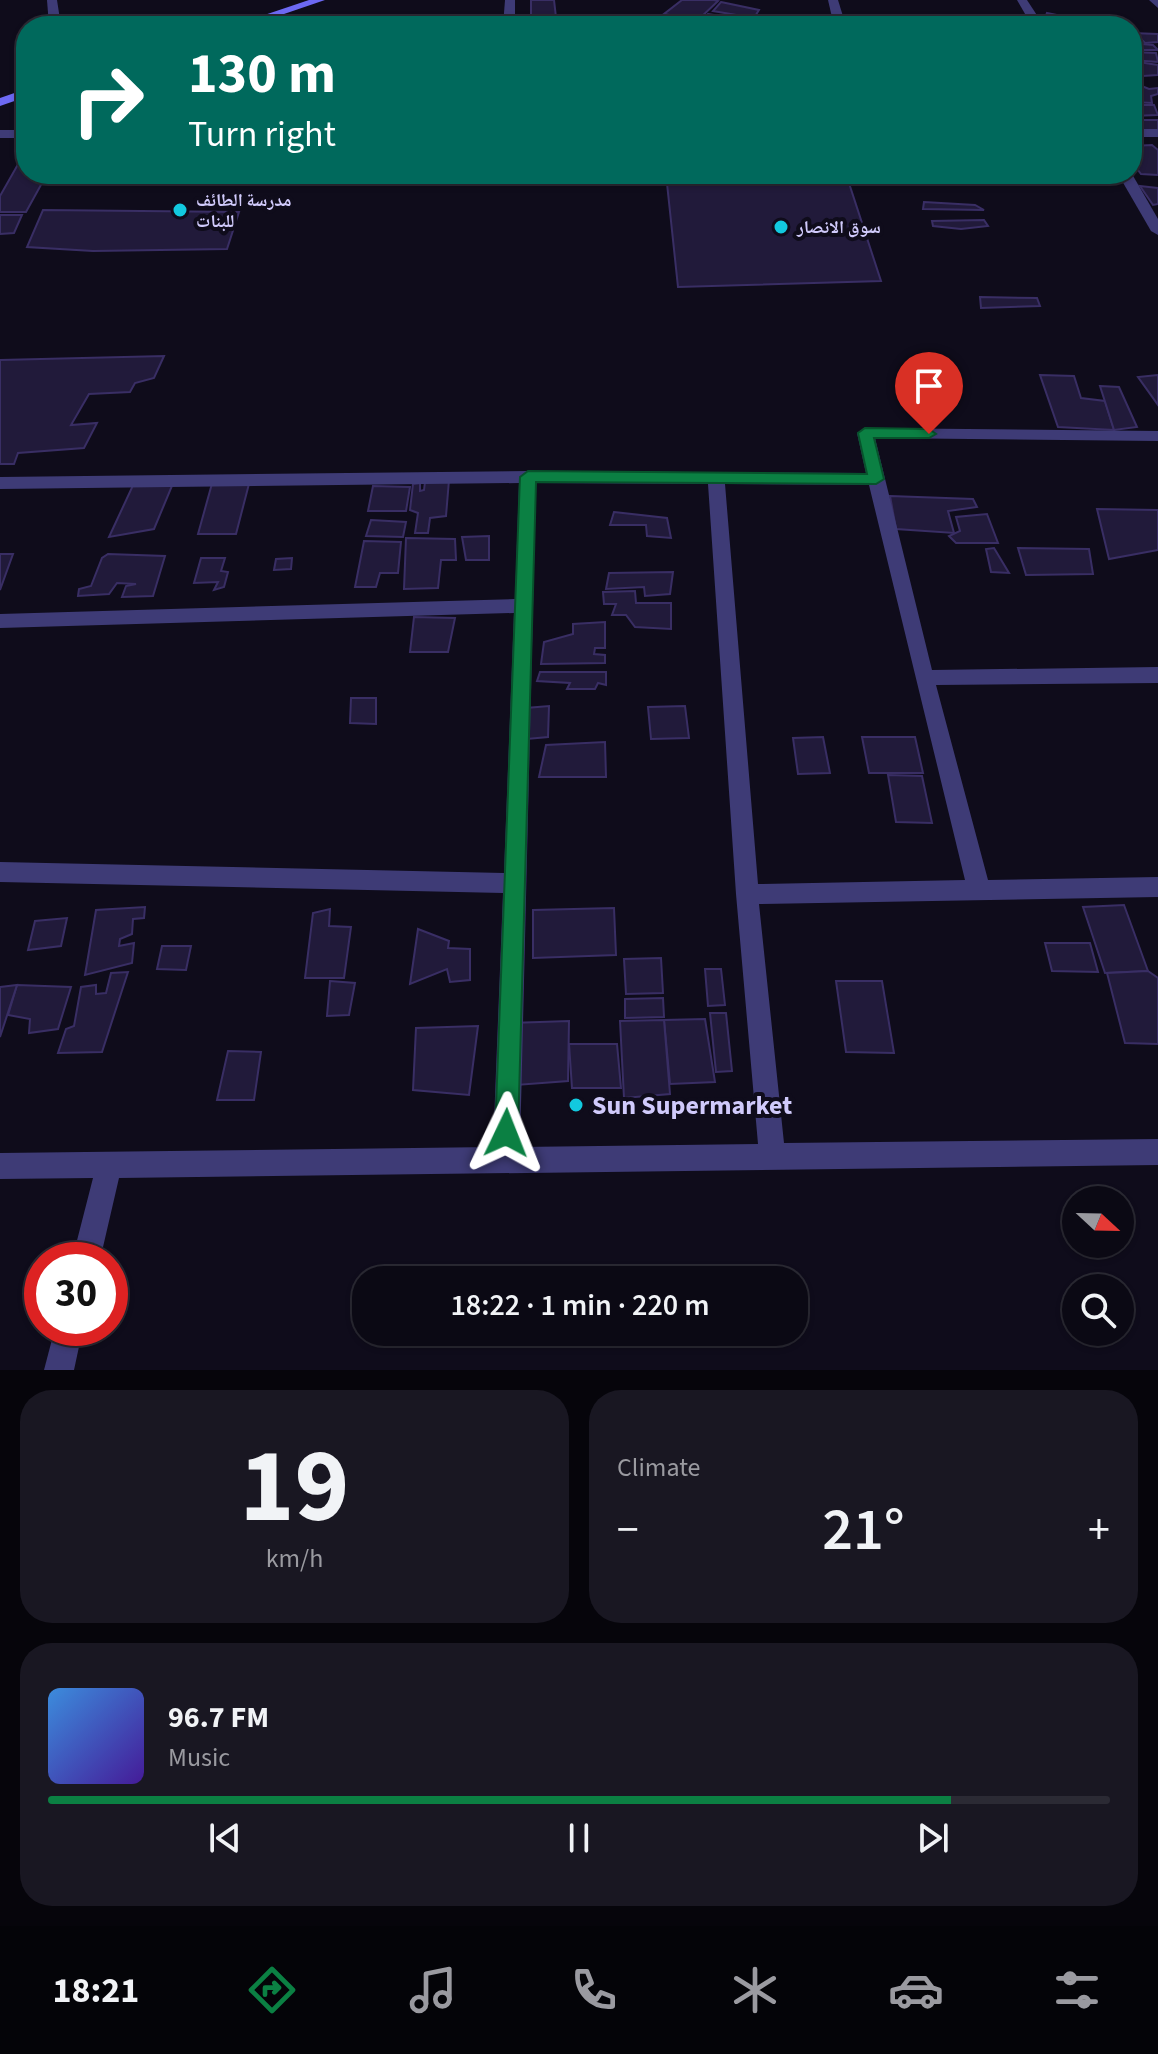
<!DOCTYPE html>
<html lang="en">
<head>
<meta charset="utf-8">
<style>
  body { margin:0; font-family:"Source Sans 3","Noto Naskh Arabic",sans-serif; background:#191722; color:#f1f3f6; height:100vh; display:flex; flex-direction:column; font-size:30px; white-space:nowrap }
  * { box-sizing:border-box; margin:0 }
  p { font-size:26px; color:#9a9aa0 }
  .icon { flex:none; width:44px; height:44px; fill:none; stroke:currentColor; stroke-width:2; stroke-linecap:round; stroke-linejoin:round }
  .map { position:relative; height:1370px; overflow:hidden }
  .side { display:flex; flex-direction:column; gap:20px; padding:20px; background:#06050b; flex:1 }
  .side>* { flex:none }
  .banner { position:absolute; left:16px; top:16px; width:1126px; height:168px; border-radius:32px; box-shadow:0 2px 6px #0004,0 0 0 2px #2b2a34; background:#00695c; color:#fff; overflow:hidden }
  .needle { width:52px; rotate:112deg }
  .fabs { position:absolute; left:1062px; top:1186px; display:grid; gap:16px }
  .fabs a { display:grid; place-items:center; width:72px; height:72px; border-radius:50%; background:#0b0914; box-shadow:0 2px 6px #0004,0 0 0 2px #2b2a34; font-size:40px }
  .speed { position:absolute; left:24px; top:1242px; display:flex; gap:16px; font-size:40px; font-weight:700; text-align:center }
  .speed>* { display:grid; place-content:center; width:104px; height:104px; border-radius:50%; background:#0b0914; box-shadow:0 2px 6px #0004,0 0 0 2px #2b2a34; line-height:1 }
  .speed .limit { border:12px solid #d22; background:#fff; color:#111 }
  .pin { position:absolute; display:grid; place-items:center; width:68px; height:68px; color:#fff; margin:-82px -34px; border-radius:50% 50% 50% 0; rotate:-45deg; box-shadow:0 0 8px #0007 }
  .pin .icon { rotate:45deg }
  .me { position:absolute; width:88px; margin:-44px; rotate:2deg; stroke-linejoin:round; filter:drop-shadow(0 0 6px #0008) }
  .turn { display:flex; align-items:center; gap:28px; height:168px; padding:0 40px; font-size:36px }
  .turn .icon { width:104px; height:104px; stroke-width:2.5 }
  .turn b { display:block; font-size:56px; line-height:68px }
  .big { font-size:60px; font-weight:600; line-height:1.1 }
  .side .widget { flex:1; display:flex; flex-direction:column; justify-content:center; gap:12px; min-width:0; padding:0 28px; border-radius:32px; background:#191722 }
  .side .dial { align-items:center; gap:0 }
  .dial b { font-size:104px; line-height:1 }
  .song { display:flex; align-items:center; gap:24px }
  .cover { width:96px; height:96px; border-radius:12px; background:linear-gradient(135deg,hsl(210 70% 55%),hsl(260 70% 35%)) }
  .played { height:8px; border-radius:4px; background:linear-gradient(90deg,#0b8043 85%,#2b2a34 85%) }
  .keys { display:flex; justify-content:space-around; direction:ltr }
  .heat { display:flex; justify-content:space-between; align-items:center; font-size:44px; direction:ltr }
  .side .tiles { flex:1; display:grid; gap:20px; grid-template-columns:1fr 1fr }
  .widget:last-child { grid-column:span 2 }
  .trip { position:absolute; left:352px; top:1266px; width:456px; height:80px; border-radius:32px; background:#0b0914; box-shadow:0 2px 6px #0004,0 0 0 2px #2b2a34; font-weight:600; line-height:80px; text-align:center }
  .tabs { display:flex; height:128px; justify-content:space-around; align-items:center; background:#040408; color:#9a9aa0 }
  .tabs .icon { width:56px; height:56px }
  .tabs .selected { color:#0b8043 }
  .tabs b { font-size:36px; color:#f1f3f6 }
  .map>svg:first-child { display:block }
  .building { fill:#211a3a; stroke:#392e64; stroke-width:2 }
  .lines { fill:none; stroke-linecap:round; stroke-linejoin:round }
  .street { fill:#3e3b76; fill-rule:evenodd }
  .secondary { fill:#6d69f3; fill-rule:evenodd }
  .route { fill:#0b8043; stroke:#07532c; stroke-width:2 }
  .poi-dot { fill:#12c9df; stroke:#0f0c1b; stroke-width:3 }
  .labels { text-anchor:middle; stroke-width:8; stroke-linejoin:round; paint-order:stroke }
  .far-poi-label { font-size:18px; font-weight:bold; fill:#d0cafb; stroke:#0f0c1b; text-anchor:start }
  .near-poi-label { font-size:26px; font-weight:bold; fill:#d0cafb; stroke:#0f0c1b; text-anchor:start }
</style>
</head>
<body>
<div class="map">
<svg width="1158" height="1370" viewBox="0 0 1158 1370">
  <rect width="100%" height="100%" fill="#0f0c1b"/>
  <g class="building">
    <path d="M 531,0 L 554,0 L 557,26 L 531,26 Z"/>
    <path d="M 682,0 L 714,0 L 718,1 L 698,20 L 664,14 Z"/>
    <path d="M 721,2 L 759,10 L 754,18 L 713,11 Z"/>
    <path d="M 1047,13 L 1072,18 L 1073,26 L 1057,26 L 1049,22 L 1045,18 Z"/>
    <path d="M 708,14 L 750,21 L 747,26 L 733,26 L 704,20 Z"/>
    <path d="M 762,16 L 777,18 L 772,24 L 783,26 L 753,26 Z"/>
    <path d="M 1132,33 L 1158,34 L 1158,42 L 1145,43 L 1140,38 L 1132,38 Z"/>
    <path d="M 1132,39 L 1142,44 L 1153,45 L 1158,50 L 1132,50 Z"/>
    <path d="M 1132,52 L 1156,53 L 1158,62 L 1132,60 Z"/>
    <path d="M 1132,61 L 1158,65 L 1158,75 L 1143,76 Z"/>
    <path d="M 1132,82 L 1149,89 L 1158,88 L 1158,94 L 1151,96 L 1152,103 L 1132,102 Z"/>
    <path d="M 1132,105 L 1154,105 L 1158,115 L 1132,116 Z"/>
    <rect x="1132" y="120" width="26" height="10"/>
    <path d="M 1152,145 L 1158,150 L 1158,175 L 1141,174 L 1132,162 L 1132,146 Z"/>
    <path d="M 25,152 L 26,174 L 47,174 L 26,212 L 0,212 L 0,196 Z"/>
    <path d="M 666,174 L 846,174 L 881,281 L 678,287 Z"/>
    <path d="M 1140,186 L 1158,188 L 1158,204 L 1153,205 Z"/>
    <path d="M 924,202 L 975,205 L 984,210 L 923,209 Z"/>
    <path d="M 43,210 L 239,212 L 227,249 L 93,251 L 27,247 Z"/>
    <path d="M 0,215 L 22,215 L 14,233 L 0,234 Z"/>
    <path d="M 984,220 L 988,226 L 961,229 L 933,226 L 932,221 Z"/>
    <path d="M 980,297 L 1037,298 L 1040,306 L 981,308 Z"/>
    <path d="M 164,356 L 154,378 L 135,383 L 130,392 L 89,394 L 71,425 L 97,423 L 84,448 L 18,453 L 14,464 L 0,464 L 0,360 Z"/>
    <path d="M 1040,375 L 1074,376 L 1081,398 L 1105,401 L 1114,430 L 1058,427 Z"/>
    <path d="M 1158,375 L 1158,405 L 1138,377 Z"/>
    <path d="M 1100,386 L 1119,387 L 1137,427 L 1114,430 Z"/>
    <path d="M 213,480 L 250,480 L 236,534 L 198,534 Z"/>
    <path d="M 449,480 L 446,516 L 430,518 L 428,533 L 415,533 L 418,513 L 410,510 L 413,484 L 420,483 L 420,491 L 424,490 L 425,482 Z"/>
    <path d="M 135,481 L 174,481 L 154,529 L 109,537 Z"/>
    <path d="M 373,486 L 410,487 L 406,511 L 368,511 Z"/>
    <path d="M 890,496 L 973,499 L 977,507 L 948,511 L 954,533 L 896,529 Z"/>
    <path d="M 1097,509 L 1158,510 L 1158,550 L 1109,559 Z"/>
    <path d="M 614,512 L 667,518 L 671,538 L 647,536 L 646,525 L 610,525 Z"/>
    <path d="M 987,514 L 998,543 L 956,543 L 949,536 L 960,531 L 956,517 Z"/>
    <path d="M 371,520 L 406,522 L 403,537 L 366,536 Z"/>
    <path d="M 489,536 L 489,560 L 466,560 L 462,537 Z"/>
    <path d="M 406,538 L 455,539 L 456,560 L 441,560 L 438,588 L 404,589 Z"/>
    <path d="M 364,541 L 401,542 L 398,573 L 380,573 L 376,587 L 355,587 Z"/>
    <path d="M 994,548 L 1009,573 L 991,572 L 986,549 Z"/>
    <path d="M 1018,548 L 1089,549 L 1093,574 L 1026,575 Z"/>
    <path d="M 0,554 L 13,554 L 0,590 Z"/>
    <path d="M 108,554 L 165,556 L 153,596 L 122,597 L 126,586 L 136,584 L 117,583 L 109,594 L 78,596 L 79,589 L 91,586 L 102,558 Z"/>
    <path d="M 201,558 L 225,558 L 221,571 L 228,572 L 224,587 L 214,590 L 218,582 L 194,583 Z"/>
    <path d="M 292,558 L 291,569 L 274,570 L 276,559 Z"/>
    <path d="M 673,572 L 670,594 L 645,596 L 644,587 L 606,589 L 609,573 Z"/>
    <path d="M 635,591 L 636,603 L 671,603 L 671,629 L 635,627 L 626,615 L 612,615 L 616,604 L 604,604 L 603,592 Z"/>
    <path d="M 414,617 L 455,618 L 448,652 L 410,652 Z"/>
    <path d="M 605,622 L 605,648 L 595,648 L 594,654 L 605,655 L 605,663 L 541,664 L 544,642 L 573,634 L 573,624 Z"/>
    <path d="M 540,672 L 606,672 L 606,685 L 598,683 L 595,689 L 567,689 L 570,683 L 537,681 Z"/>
    <path d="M 351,698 L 376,698 L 376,724 L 350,723 Z"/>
    <path d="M 549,706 L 548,737 L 527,739 L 526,708 Z"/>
    <path d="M 685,706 L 689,738 L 651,739 L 648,707 Z"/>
    <path d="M 823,737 L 830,773 L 798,774 L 793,738 Z"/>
    <path d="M 862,737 L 915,737 L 923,773 L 869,773 Z"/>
    <path d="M 605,742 L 606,777 L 539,777 L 546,745 Z"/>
    <path d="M 888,775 L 922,776 L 932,823 L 896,822 Z"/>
    <path d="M 1124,905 L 1148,971 L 1105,973 L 1083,907 Z"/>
    <path d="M 145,907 L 144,918 L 133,919 L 132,934 L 120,939 L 119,946 L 134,943 L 132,963 L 85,975 L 96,910 Z"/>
    <path d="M 614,908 L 616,955 L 533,958 L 533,910 Z"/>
    <path d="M 330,909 L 329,926 L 351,927 L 344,978 L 305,978 L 313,913 Z"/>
    <path d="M 67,918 L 61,946 L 28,950 L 35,921 Z"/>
    <path d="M 418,929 L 449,941 L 448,948 L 470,949 L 470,980 L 450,982 L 447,969 L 410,984 Z"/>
    <path d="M 1045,943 L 1090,943 L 1098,972 L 1052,971 Z"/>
    <path d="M 162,946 L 191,946 L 186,970 L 157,969 Z"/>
    <path d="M 661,958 L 663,993 L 626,994 L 624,959 Z"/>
    <path d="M 705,969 L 721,969 L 725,1005 L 708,1006 Z"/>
    <path d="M 1148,971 L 1158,978 L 1158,1044 L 1125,1043 L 1107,973 Z"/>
    <path d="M 128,972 L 102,1052 L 58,1053 L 66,1029 L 74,1026 L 81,987 L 96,985 L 96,994 L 106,993 L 111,973 Z"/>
    <path d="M 330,981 L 355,983 L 349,1015 L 327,1016 Z"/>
    <path d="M 836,981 L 882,981 L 894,1053 L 846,1052 Z"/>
    <path d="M 17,985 L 71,987 L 58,1029 L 29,1033 L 30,1019 L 8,1015 Z"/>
    <path d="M 17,985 L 0,1037 L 0,987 Z"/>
    <path d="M 663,998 L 664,1017 L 625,1018 L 625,999 Z"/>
    <path d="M 710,1013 L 726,1013 L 732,1071 L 716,1072 Z"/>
    <path d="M 705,1019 L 715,1082 L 670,1084 L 664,1020 Z"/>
    <path d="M 664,1020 L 670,1094 L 624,1098 L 620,1021 Z"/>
    <path d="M 569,1021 L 568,1081 L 516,1085 L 510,1023 Z"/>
    <path d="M 478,1026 L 469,1095 L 413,1090 L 416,1028 Z"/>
    <path d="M 569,1044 L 617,1044 L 621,1088 L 572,1088 Z"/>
    <path d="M 228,1051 L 261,1052 L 254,1100 L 217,1100 Z"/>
  </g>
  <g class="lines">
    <g class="street">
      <path d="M 47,0 L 57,0 L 61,26 L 49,26 Z"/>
      <path d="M 505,0 L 515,0 L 515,26 L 503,26 Z"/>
      <path d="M 828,0 L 838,0 L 846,26 L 834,26 Z"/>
      <path d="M 1017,0 L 1027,0 L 1044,26 L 1032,26 Z"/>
      <path d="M 1149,0 L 1158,0 L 1158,8 Z"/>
      <rect x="1132" y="129" width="26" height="8"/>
      <rect x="0" y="130" width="26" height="8"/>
      <path d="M 1118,174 L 1132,174 L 1158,219 L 1158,235 L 1151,231 Z"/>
      <path d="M 865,428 L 1158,431 L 1158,441 L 875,438 L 932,670 L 1158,667 L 1158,683 L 936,685 L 988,880 L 1158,877 L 1158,897 L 759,904 L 784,1143 L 1158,1139 L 1158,1165 L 119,1178 L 100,1260 L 72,1260 L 93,1178 L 0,1179 L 0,1153 L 493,1147 L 503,893 L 0,882 L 0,862 L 504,873 L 514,613 L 0,628 L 0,614 L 515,599 L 519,483 L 0,489 L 0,477 L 528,471 L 866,473 L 857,433 ZM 536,483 L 708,484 L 736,894 L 758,1144 L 520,1147 ZM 725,484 L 869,485 L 965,880 L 758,884 Z"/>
      <path d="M 55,1328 L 83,1328 L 74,1370 L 44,1370 Z"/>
    </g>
    <g class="secondary">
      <path d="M 309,0 L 325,0 L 249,26 L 232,26 Z"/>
      <path d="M 26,89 L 26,97 L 0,106 L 0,98 Z"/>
    </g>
  </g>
  <path class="route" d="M 865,428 L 929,429 L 936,434 L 929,438 L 874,438 L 884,479 L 876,484 L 536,482 L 518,1133 L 515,1141 L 506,1145 L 498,1141 L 495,1133 L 520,477 L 528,471 L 867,474 L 858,433 Z"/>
  <g class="poi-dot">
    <circle cx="180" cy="210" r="8"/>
    <circle cx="781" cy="227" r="8"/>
    <circle cx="576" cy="1105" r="8"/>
  </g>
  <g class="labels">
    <g class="far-poi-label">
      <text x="196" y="206">مدرسة الطائف<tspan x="196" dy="21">للبنات</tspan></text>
      <text x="797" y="233">سوق الانصار</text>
    </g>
    <g class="near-poi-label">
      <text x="592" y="1114">Sun Supermarket</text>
    </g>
  </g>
</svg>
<div class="fabs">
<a><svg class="needle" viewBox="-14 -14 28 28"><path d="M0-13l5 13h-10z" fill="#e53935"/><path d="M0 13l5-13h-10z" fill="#9a9aa0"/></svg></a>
<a><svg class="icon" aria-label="search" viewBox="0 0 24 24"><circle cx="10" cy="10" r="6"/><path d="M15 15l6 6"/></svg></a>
</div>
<div class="speed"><div class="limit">30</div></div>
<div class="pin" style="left:929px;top:434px;background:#d93025"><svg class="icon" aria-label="arrive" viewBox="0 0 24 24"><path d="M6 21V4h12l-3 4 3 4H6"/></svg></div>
<svg class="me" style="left:506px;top:1133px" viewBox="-20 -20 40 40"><path d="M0-17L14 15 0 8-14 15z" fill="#0b8043" stroke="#fff" stroke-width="4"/></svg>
<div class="trip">18:22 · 1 min · 220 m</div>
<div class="banner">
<div class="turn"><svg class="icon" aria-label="right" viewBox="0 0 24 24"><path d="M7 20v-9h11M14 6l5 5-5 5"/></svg><div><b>130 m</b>Turn right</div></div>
</div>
</div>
<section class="side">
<div class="tiles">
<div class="widget dial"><b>19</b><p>km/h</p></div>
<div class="widget"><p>Climate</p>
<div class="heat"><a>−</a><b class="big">21°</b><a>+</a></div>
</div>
<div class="widget">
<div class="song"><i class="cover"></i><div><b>96.7 FM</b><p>Music</p></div></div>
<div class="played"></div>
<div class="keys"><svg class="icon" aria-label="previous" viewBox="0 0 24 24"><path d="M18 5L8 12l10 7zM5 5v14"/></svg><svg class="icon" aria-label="pause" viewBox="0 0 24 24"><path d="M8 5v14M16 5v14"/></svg><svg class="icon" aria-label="next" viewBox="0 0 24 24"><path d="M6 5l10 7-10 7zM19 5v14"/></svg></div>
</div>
</div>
</section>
<nav class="tabs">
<b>18:21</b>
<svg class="icon selected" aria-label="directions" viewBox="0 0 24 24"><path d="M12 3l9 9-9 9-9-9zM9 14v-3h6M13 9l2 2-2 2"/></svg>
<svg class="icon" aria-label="music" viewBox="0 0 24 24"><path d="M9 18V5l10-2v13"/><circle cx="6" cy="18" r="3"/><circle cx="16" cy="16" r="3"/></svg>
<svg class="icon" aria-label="phone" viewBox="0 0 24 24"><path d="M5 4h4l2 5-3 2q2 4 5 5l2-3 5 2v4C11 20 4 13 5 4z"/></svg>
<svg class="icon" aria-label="climate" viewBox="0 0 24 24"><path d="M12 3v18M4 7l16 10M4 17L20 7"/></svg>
<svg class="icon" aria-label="car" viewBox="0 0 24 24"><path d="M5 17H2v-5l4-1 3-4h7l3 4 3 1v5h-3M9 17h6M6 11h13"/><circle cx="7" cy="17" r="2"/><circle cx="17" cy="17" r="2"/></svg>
<svg class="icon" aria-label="filters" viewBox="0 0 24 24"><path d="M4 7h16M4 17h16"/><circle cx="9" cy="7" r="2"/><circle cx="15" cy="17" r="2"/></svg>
</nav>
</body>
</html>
